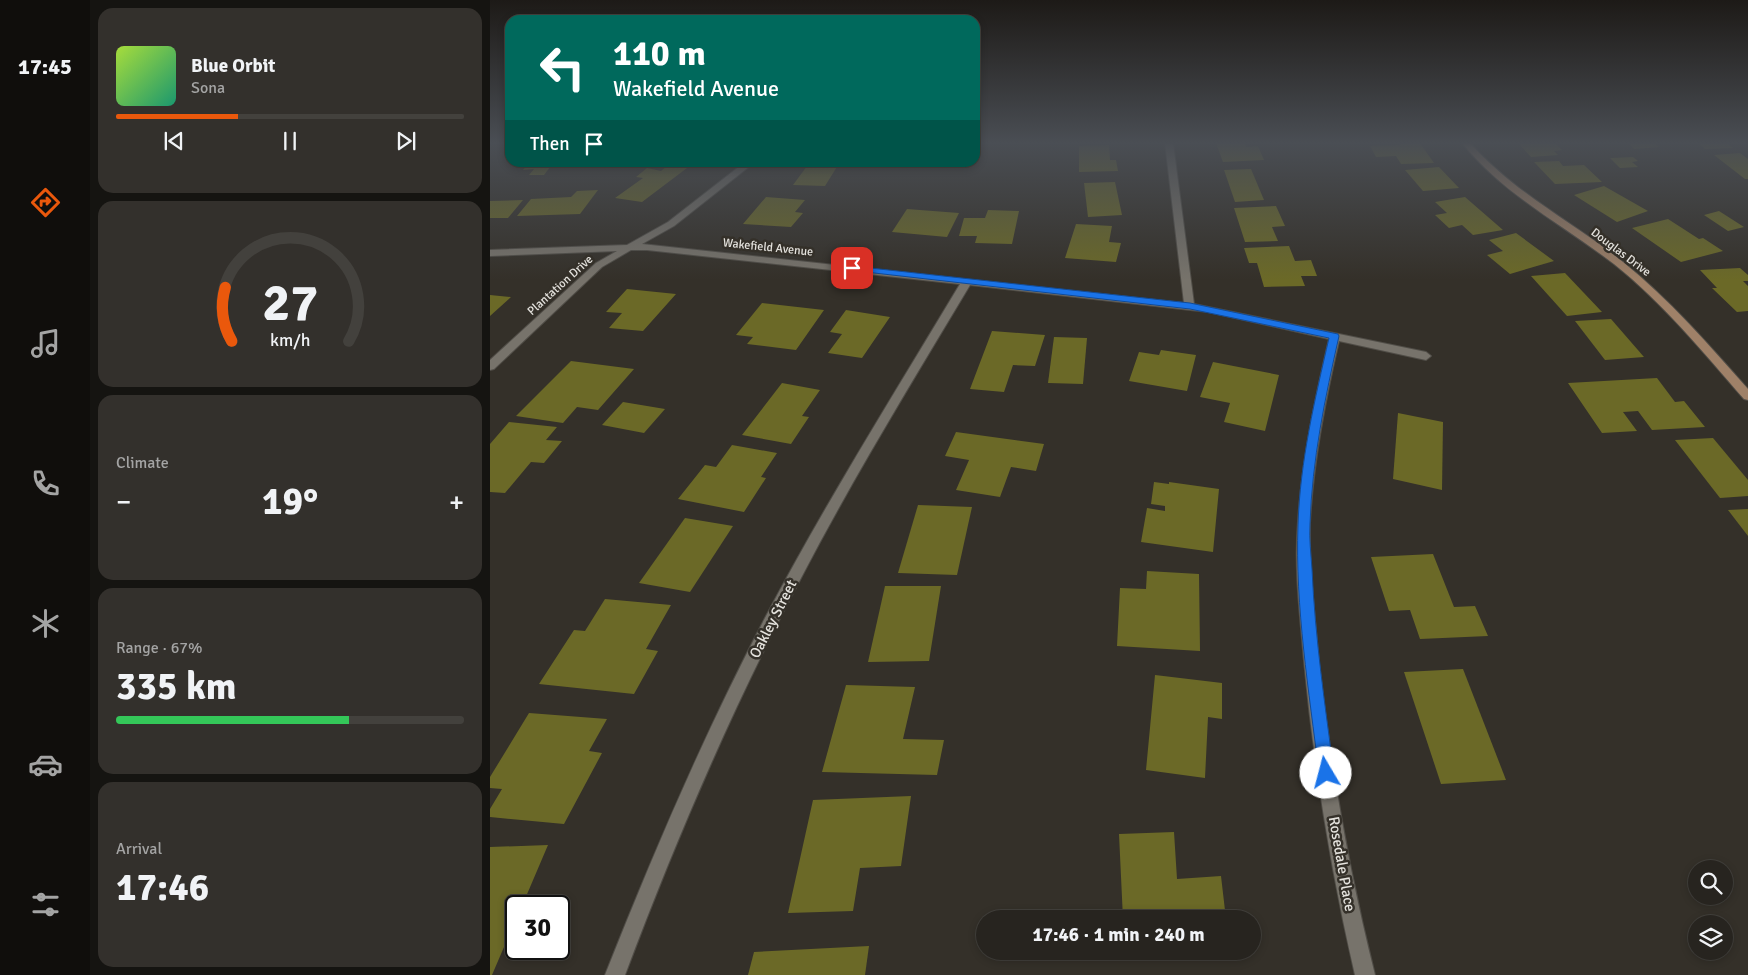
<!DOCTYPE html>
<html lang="en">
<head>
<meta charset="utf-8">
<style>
  body { margin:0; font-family:Signika,sans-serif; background:#33302c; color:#f1f3f6; height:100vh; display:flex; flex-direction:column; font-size:19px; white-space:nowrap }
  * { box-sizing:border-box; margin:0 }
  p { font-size:16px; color:#a4a4a4 }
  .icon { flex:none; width:28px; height:28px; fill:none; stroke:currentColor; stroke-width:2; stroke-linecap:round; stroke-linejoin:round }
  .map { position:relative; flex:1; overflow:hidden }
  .side { display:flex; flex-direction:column; gap:8px; padding:8px; background:#151411; width:400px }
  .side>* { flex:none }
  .guide { position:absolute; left:15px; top:15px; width:475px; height:152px; border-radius:15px; box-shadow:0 2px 8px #0003,0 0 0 1px #43413d; background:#00695c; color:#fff; overflow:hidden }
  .fabs { position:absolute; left:1198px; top:860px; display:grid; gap:10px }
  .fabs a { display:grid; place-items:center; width:45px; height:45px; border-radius:50%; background:#27241f; box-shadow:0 2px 8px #0003,0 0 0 1px #43413d; font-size:25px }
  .speed { position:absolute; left:15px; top:895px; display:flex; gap:10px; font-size:25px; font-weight:700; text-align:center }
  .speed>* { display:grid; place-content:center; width:65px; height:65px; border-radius:50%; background:#27241f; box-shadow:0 2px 8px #0003,0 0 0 1px #43413d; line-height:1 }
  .speed .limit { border:2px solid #111; border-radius:8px; background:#fff; color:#111 }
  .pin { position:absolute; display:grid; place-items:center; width:42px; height:42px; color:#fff; margin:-21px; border-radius:10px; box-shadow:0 2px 8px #0006 }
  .me { position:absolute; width:55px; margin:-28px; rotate:352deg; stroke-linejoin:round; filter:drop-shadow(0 0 4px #0008) }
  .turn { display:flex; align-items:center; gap:18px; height:105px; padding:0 25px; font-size:22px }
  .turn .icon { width:65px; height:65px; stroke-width:2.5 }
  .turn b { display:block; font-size:35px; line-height:42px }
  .then { display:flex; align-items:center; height:48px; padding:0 25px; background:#0003; gap:10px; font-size:19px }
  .big { font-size:38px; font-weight:700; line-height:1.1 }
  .side .tile { flex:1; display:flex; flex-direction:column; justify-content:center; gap:8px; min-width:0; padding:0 18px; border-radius:15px; background:#33302c }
  .side .dial { align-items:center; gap:0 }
  .dial svg { height:130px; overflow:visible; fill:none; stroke:#43413d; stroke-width:7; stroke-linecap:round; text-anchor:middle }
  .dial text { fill:#f1f3f6; stroke:none }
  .song { display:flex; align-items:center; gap:15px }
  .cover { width:60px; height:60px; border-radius:8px; background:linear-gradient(135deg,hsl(80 70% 55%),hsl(160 70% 35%)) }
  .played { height:5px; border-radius:2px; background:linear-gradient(90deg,#ea580c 35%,#43413d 35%) }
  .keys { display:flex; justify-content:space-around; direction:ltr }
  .heat { display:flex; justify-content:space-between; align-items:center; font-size:28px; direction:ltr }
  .charge { height:8px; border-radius:4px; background:linear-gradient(90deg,#34c759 67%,#43413d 0) }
  .trip { position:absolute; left:486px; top:910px; width:285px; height:50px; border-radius:25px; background:#27241f; box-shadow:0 2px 8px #0003,0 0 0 1px #43413d; font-weight:700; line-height:50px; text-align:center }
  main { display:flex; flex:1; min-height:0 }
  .menu { display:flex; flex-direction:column; width:90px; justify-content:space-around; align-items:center; background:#100e0c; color:#a4a4a4 }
  .menu .icon { width:35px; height:35px }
  .menu .on { color:#ea580c }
  .menu b { font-size:22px; color:#f1f3f6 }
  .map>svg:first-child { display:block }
  .building { fill:#6b6927 }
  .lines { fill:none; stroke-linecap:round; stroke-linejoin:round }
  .street-casing { stroke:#504d47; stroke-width:2 }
  .secondary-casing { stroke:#504d47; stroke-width:2 }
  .street { fill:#77736b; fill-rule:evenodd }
  .secondary { fill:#9f8168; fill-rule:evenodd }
  .route { fill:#1a73e8; stroke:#114b97 }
  .labels { text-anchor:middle; stroke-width:5; stroke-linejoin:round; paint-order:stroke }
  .far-street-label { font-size:12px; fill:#e5e3de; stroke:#343029 }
  .street-label { font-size:15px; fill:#e5e3de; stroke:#343029 }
</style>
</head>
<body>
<main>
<nav class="menu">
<b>17:45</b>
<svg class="icon on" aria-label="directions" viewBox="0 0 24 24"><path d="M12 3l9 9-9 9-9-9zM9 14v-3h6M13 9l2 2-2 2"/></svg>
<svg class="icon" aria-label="music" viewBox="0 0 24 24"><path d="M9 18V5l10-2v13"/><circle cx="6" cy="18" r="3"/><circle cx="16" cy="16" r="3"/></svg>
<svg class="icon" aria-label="phone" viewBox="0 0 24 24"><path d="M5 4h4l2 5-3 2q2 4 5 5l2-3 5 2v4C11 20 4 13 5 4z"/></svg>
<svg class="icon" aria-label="climate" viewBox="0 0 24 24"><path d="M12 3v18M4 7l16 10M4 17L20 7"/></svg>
<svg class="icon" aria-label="car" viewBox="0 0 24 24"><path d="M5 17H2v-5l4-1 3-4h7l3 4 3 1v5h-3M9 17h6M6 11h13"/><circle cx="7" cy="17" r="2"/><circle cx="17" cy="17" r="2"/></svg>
<svg class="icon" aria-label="filters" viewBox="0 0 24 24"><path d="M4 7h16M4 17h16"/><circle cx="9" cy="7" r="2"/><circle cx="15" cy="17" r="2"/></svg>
</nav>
<section class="side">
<div class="tile">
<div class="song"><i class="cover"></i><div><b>Blue Orbit</b><p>Sona</p></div></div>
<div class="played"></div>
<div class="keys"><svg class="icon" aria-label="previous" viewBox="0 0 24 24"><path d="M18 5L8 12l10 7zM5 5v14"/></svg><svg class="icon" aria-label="pause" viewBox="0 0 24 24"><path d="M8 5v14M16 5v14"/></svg><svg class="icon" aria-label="next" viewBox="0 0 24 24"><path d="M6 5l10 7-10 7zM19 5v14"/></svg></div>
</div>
<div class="tile dial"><svg viewBox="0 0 100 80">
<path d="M14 69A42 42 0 1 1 86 69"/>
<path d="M14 69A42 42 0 0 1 10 36" stroke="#ea580c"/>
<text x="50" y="56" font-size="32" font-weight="700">27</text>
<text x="50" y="72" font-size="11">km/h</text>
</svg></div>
<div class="tile"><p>Climate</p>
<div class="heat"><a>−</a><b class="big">19°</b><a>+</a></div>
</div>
<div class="tile"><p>Range · 67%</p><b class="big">335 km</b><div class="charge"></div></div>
<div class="tile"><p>Arrival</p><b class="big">17:46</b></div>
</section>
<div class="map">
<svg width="1258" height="975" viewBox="0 0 1258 975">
  <rect width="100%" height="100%" fill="#343029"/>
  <g class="building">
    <path d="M 726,143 L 755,143 L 756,147 L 768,146 L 774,160 L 733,162 Z"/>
    <path d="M 909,143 L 930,143 L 944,163 L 911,164 L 906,156 L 886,157 L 880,146 L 910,145 Z"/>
    <path d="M 1028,143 L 1065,143 L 1072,150 L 1064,151 L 1068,155 L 1041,157 Z"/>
    <path d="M 1138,143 L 1164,143 L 1169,147 L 1144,149 Z"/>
    <path d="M 1208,143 L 1237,143 L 1243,148 L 1215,149 Z"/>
    <path d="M 619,145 L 620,160 L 626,160 L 628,171 L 589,172 L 589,146 Z"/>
    <path d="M 1250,153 L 1258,159 L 1258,179 L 1255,179 L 1224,155 Z"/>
    <path d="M 1143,157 L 1148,161 L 1142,162 L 1148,167 L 1130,168 L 1120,158 Z"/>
    <path d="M 1069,161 L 1073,166 L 1094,165 L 1112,182 L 1065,184 L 1044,162 Z"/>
    <path d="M 53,162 L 64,162 L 54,175 L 39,175 L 44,169 L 33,170 L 39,163 Z"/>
    <path d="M 182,162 L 201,165 L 152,202 L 125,198 L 153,178 L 146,177 L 157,168 L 171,171 Z"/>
    <path d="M 320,162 L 350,162 L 335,186 L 303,185 Z"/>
    <path d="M 949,167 L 969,188 L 933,191 L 915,170 Z"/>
    <path d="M 761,169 L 774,200 L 745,202 L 734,170 Z"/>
    <path d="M 625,182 L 632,215 L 598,217 L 594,183 Z"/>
    <path d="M 1114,186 L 1158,211 L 1127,222 L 1084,195 Z"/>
    <path d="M 108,190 L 90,214 L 27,216 L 41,199 L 81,197 L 87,191 Z"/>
    <path d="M 276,197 L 315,200 L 305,212 L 313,213 L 301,227 L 253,224 Z"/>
    <path d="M 975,197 L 1013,230 L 983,235 L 972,225 L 959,228 L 945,215 L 957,213 L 945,202 Z"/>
    <path d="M 33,200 L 18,218 L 0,218 L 0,201 Z"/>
    <path d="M 786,206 L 795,226 L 782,227 L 788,241 L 755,242 L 744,208 Z"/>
    <path d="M 417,209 L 469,213 L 457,237 L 402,232 Z"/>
    <path d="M 498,210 L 529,211 L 522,244 L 485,243 L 487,236 L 469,236 L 474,218 L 495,218 Z"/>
    <path d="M 1229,211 L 1254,227 L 1238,231 L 1214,215 Z"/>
    <path d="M 1178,219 L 1209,239 L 1213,238 L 1233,251 L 1191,262 L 1142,228 Z"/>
    <path d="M 586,224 L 622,226 L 619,242 L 631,243 L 626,262 L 575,258 Z"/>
    <path d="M 1026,233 L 1064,261 L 1020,274 L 997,255 L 1013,251 L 999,240 Z"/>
    <path d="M 799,246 L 805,261 L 821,260 L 827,276 L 811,276 L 815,286 L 774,287 L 767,263 L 759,263 L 754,248 Z"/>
    <path d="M 1250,268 L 1258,275 L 1258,281 L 1253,281 L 1258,286 L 1258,311 L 1247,312 L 1222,288 L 1227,288 L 1210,270 Z"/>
    <path d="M 1075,273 L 1112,312 L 1077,316 L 1041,276 Z"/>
    <path d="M 137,289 L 186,294 L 153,331 L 119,328 L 132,313 L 116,312 Z"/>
    <path d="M 0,295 L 21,297 L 0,316 Z"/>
    <path d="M 272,303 L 334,310 L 306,350 L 257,344 L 263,337 L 246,335 Z"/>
    <path d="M 356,310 L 400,317 L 372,358 L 338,353 L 352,334 L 340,332 Z"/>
    <path d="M 1121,319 L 1154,357 L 1115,360 L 1085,321 Z"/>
    <path d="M 502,331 L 555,335 L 545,366 L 523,365 L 514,392 L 480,389 Z"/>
    <path d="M 564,337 L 597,338 L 593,384 L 558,383 Z"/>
    <path d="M 671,350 L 706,355 L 697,391 L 639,381 L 649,352 L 669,355 Z"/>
    <path d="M 81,361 L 144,369 L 108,410 L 87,407 L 73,423 L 26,416 Z"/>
    <path d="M 723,362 L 789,375 L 775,431 L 734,422 L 740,403 L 710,397 Z"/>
    <path d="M 1167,378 L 1185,402 L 1194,401 L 1215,427 L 1162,430 L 1148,411 L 1133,412 L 1147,431 L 1112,433 L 1078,383 Z"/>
    <path d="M 292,383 L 330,390 L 312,416 L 319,417 L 301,444 L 252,435 Z"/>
    <path d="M 133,402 L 175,409 L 154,433 L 112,425 Z"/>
    <path d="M 908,413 L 953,422 L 952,490 L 903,479 Z"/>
    <path d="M 19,422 L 67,427 L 56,440 L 72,441 L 54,463 L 41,462 L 15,493 L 0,492 L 0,444 Z"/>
    <path d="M 466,432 L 554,444 L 546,471 L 521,467 L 510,497 L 466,490 L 479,460 L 455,456 Z"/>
    <path d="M 1223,438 L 1258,480 L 1258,496 L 1230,498 L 1185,440 Z"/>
    <path d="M 242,445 L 287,453 L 271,477 L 276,478 L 254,512 L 188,499 L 215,465 L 226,467 Z"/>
    <path d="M 664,482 L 679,484 L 679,482 L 729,489 L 723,552 L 651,542 L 657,508 L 675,511 L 675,506 L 661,504 Z"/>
    <path d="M 428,505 L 482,507 L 467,575 L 408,573 Z"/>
    <path d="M 1258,509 L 1258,536 L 1238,510 Z"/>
    <path d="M 195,518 L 243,526 L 200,592 L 149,583 Z"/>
    <path d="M 943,554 L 964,607 L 985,606 L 998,636 L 930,639 L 920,610 L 899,611 L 881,557 Z"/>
    <path d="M 657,571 L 709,574 L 710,651 L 627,646 L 630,588 L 656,589 Z"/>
    <path d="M 395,586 L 451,586 L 439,661 L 378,662 Z"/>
    <path d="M 115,599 L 181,605 L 156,649 L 168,651 L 144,694 L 49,684 L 84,630 L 95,631 Z"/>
    <path d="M 973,669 L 1016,780 L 951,784 L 914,672 Z"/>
    <path d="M 665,675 L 732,683 L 732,719 L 718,717 L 715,778 L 656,770 Z"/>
    <path d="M 356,685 L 425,687 L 413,739 L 454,740 L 447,775 L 332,772 Z"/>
    <path d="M 39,713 L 117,719 L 99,751 L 112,753 L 74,824 L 0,817 L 0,809 L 12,789 L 0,788 L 0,777 Z"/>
    <path d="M 421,796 L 411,866 L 370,868 L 363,911 L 298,913 L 323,800 Z"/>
    <path d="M 684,832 L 687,879 L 731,876 L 736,919 L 633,919 L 629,834 Z"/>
    <path d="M 58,845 L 32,906 L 26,906 L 26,919 L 2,975 L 0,975 L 0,847 Z"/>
    <path d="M 379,946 L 375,975 L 258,975 L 264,952 Z"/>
  </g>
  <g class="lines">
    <defs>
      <path id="street" d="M 675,143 L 683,143 L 704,304 L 936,352 L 941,356 L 936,360 L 849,341 C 835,401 823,462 820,523 C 819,570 825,617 829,663 C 841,768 859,872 885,975 L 865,975 C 841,871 824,767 814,661 C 810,615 804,568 808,521 C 812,459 825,399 839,339 L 718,312 L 480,285 C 422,382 363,478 311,578 C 243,706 186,839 135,975 L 115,975 C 163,854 214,734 275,618 C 335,504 404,394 470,284 L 157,250 L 141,250 L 112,267 L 4,369 L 0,370 L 0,360 L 106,263 L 127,251 L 0,256 L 0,250 L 137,245 L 178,222 L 255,162 L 265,162 L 184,226 L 152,244 L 694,303 Z"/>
      <path id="secondary" d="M 972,143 L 980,143 C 1027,195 1080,220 1133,262 C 1179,299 1218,344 1258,389 L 1258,400 L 1254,399 C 1213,352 1173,303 1124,264 C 1073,225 1014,195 972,143 Z"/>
    </defs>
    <use href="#street" class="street-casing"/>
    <use href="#secondary" class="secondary-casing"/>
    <use href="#street" class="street"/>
    <use href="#secondary" class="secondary"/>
  </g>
  <linearGradient id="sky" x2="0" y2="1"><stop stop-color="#1d1a17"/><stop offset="0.51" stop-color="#4a4e54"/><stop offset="1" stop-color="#4a4e54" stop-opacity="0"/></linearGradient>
  <rect width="1258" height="280" fill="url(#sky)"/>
  <path class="route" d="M 362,266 L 700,303 L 848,334 L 849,336 C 835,398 822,460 820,524 C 819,539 821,554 822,569 C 825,638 835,705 844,773 L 842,779 L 836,781 L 831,779 L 829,773 C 819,691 805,607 808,525 C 810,461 825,399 839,338 L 700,309 L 358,270 L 358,267 Z"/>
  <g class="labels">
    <g class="far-street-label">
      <text transform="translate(278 247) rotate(6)" y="4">Wakefield Avenue</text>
      <text transform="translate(1131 252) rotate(37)" y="4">Douglas Drive</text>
      <text transform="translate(70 285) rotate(-42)" y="4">Plantation Drive</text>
    </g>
    <g class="street-label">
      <text transform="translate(283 619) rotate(-63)" y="5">Oakley Street</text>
      <text transform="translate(852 864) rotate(80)" y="5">Rosedale Place</text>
    </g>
  </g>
</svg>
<div class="fabs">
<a><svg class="icon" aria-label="search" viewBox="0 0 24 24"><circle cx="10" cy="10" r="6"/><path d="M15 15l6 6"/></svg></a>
<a><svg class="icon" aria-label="layers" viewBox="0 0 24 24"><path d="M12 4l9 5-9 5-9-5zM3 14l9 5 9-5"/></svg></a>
</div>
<div class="speed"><div class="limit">30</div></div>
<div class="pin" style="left:362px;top:268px;background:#d93025"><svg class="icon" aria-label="arrive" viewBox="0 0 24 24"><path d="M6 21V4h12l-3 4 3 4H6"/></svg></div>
<svg class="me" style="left:836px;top:773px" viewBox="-20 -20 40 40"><circle r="19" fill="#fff"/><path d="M0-13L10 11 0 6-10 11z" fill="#1a73e8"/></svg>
<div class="trip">17:46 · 1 min · 240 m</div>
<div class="guide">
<div class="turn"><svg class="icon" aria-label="left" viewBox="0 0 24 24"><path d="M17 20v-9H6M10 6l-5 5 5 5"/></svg><div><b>110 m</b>Wakefield Avenue</div></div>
<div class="then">Then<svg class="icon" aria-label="arrive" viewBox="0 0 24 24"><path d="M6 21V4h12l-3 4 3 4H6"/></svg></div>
</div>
</div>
</main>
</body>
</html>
